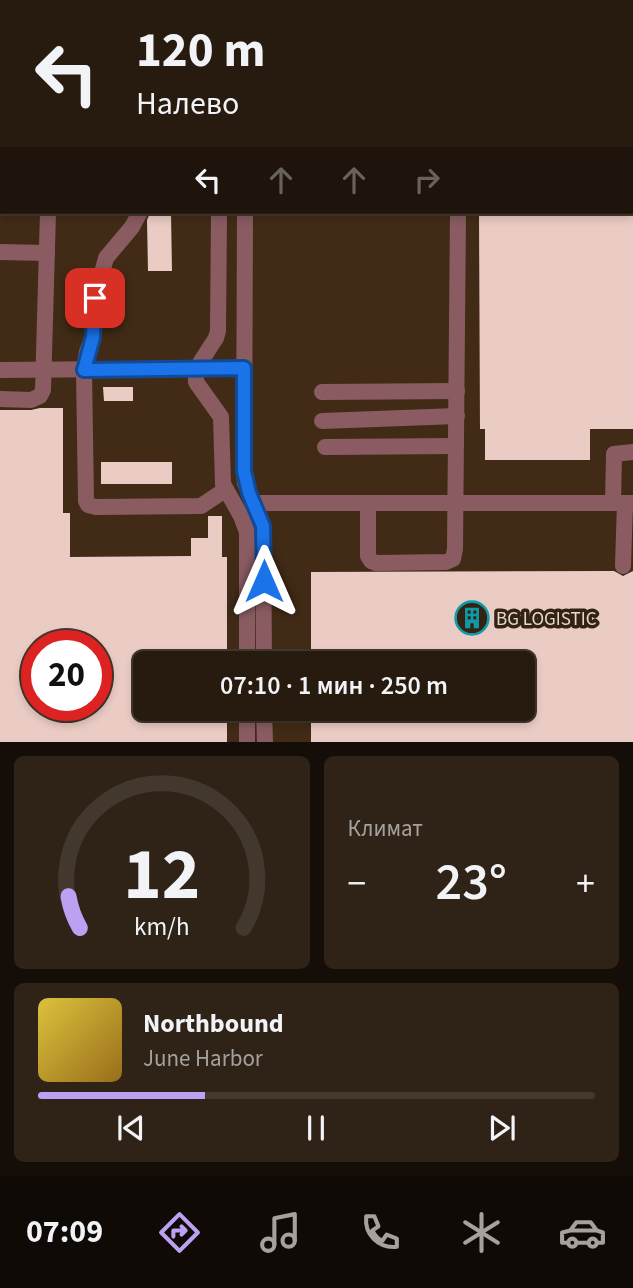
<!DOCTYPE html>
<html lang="ru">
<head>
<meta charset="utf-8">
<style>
  body { margin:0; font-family:"Source Sans 3",sans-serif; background:#2f2317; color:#f1f3f6; height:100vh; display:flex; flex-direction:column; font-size:26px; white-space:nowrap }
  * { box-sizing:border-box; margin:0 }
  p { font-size:23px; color:#a4a19e }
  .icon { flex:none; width:38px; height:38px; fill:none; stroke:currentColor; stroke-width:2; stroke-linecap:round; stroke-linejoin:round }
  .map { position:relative; height:742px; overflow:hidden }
  .drawer { display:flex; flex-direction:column; gap:14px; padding:14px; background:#150e08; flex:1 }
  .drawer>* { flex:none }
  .hud { position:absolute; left:0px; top:0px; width:634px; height:214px; box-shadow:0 4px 10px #0003,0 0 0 2px #43382e; background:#271a0e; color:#f1f3f6; overflow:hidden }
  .speed { position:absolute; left:21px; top:630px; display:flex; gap:14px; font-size:35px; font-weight:700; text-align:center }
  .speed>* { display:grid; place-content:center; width:91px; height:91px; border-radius:50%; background:#271a0e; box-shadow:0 4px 10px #0003,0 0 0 2px #43382e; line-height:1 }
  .speed .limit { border:10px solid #d22; background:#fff; color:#111 }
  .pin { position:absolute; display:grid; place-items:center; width:60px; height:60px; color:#fff; margin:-30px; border-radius:14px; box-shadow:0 4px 10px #0006 }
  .me { position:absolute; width:77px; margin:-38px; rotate:0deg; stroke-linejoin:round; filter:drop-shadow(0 0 5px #0008) }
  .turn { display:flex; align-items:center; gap:24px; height:147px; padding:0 21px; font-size:32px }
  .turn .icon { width:91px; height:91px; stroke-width:2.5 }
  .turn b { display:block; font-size:49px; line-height:60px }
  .lanes { display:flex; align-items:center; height:66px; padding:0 21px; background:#0003; justify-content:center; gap:35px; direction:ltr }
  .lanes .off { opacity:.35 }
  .big { font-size:52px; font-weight:600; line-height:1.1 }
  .drawer .widget { flex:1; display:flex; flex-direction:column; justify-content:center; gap:10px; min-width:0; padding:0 24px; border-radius:10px; background:#2f2317 }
  .drawer .dial { align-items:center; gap:0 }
  .dial svg { height:182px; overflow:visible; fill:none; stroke:#43382e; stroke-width:7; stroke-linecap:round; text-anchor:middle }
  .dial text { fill:#f1f3f6; stroke:none }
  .song { display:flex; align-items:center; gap:21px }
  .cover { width:84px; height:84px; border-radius:10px; background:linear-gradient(135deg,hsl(50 70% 55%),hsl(40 70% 35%)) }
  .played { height:7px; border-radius:4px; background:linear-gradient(90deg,#bca0f2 30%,#43382e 30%) }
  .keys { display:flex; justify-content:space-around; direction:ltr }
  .heat { display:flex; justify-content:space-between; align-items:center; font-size:38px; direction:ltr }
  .drawer .tiles { flex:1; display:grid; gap:14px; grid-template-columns:1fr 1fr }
  .widget:last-child { grid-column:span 2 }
  .trip { position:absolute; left:133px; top:651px; width:402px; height:70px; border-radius:10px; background:#271a0e; box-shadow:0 4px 10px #0003,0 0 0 2px #43382e; font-weight:600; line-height:70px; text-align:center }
  .tabs { display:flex; height:112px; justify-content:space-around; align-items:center; background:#100a06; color:#a4a19e }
  .tabs .icon { width:49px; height:49px }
  .tabs .selected { color:#bca0f2 }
  .tabs b { font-size:32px; color:#f1f3f6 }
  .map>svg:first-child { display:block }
  .built { fill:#412b16; fill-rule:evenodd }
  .building { fill:#ebccc5; fill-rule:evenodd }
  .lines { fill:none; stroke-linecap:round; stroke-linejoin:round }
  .minor { stroke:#8a5c62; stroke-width:16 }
  .route-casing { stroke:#114b97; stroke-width:18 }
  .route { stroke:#1a73e8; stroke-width:12 }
  .labels { text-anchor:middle; stroke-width:7; stroke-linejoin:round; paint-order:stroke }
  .poi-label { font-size:19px; fill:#e4d9cf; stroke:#342313; text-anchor:start }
</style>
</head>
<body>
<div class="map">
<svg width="633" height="742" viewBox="0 0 633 742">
  <rect width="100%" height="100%" fill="#342313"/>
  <path class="built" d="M 0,0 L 633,0 L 633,742 L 0,742 ZM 2,2 L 632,2 L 632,212 L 2,212 ZM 37,646 L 96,646 L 96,705 L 37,705 ZM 145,663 L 523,663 L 523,709 L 145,709 Z"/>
  <g class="building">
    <path d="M 479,212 L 633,212 L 633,429 L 590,429 L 590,460 L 485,460 L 485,429 L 480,429 Z"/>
    <path d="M 150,213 L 171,213 L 172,271 L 148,271 L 147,220 Z"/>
    <path d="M 103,387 L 133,387 L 133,401 L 104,401 Z"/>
    <path d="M 40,408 L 63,408 L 63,513 L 70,513 L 70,557 L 191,556 L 191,538 L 208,538 L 208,516 L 222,516 L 222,557 L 227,557 L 227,663 L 145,663 L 145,709 L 227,709 L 227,742 L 0,742 L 0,410 L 31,410 ZM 37,646 L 96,646 L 96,705 L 37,705 Z"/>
    <rect x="101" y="462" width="71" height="22"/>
    <path d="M 614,571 L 623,576 L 633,571 L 633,742 L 311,742 L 311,709 L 523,709 L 523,663 L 311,663 L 311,572 Z"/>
  </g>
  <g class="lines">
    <g class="minor">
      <path d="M 218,0 L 218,2"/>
      <path d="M 292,0 L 295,2"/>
      <path d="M 58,2 L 58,0"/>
      <path d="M 170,2 L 170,0"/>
      <path d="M 246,2 L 246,0"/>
      <path d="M 632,39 L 633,39"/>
      <path d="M 0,101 L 2,101"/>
      <path d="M 0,147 L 2,147"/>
      <path d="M 140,212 L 132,227 L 106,258 L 95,298 L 93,337 L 87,352 L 84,370 L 86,501 L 88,505 L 96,507 L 201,506 L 225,490"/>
      <path d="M 219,212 L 218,331 L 216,338 L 196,369 L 196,382 L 221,417 L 223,484 L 241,516 L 247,532 L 247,663"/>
      <path d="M 245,212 L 244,471 L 245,483 L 263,526 L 264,663"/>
      <path d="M 0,252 L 47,253"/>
      <path d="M 0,370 L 244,368"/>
      <path d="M 322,392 L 457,391"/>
      <path d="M 0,399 L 31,400 L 40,396 L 43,390 L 48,212"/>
      <path d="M 322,421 L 457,416"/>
      <path d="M 325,447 L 456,446"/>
      <path d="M 255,503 L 633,503"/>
      <path d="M 368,503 L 368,556 L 371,561 L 376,563 L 446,562 L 453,559 L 455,549 L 458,212"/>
      <path d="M 613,503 L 614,454 L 633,452"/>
      <path d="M 623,566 L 625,503"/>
      <path d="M 247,709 L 247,742"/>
      <path d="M 264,709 L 265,742"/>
    </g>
  </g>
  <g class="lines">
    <defs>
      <path id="route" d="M 95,298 L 93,337 L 84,370 L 244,368 L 244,471 L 249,493 L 263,526 L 264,581"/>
    </defs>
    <use href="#route" class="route-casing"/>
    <use href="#route" class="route"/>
  </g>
  <defs>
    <symbol id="building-ring" viewBox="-11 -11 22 22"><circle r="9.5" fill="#342313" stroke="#0f9aa8" stroke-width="1.5"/><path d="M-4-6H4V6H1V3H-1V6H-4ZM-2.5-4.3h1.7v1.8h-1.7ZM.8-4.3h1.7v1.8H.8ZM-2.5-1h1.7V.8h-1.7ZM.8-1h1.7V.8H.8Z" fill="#0f9aa8"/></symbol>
  </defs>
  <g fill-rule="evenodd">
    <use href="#building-ring" x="453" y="599" width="38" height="38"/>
  </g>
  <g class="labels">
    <g class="poi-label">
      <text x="496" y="625">BG LOGISTIC</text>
    </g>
  </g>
</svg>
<div class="speed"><div class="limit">20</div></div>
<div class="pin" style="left:95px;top:298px;background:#d93025"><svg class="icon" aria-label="arrive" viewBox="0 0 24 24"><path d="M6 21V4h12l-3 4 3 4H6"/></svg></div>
<svg class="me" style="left:264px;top:581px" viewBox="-20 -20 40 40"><path d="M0-17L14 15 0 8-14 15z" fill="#1a73e8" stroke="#fff" stroke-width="4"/></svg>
<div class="trip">07:10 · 1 мин · 250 m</div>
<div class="hud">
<div class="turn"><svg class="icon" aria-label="left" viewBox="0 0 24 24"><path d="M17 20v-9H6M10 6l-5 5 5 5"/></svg><div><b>120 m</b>Налево</div></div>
<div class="lanes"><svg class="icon" aria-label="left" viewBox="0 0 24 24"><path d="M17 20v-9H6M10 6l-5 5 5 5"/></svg><svg class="icon off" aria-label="ahead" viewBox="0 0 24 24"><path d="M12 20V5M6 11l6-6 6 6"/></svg><svg class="icon off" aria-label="ahead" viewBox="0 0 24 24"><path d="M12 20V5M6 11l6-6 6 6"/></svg><svg class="icon off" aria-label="right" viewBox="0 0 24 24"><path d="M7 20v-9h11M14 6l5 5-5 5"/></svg></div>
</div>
</div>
<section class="drawer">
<div class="tiles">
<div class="widget dial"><svg viewBox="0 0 100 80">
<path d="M14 69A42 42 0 1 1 86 69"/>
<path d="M14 69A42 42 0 0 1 9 55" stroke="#bca0f2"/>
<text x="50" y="56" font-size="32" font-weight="700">12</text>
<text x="50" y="72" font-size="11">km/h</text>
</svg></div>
<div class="widget"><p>Климат</p>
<div class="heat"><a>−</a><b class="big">23°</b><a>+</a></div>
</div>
<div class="widget">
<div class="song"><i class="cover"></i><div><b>Northbound</b><p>June Harbor</p></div></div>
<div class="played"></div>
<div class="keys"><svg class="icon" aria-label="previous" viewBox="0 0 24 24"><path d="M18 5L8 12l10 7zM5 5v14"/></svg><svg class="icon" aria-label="pause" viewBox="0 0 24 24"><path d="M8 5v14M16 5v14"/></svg><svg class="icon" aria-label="next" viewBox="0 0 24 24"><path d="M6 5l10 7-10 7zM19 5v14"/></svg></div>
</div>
</div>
</section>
<nav class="tabs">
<b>07:09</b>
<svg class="icon selected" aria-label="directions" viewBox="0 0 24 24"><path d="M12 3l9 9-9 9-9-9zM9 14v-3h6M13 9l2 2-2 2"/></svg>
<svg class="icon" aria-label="music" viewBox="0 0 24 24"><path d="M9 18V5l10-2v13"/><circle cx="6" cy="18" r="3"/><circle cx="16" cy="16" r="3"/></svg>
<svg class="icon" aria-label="phone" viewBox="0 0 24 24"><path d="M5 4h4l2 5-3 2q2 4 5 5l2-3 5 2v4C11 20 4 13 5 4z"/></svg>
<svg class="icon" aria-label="climate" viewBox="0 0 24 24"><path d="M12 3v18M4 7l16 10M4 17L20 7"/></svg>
<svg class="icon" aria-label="car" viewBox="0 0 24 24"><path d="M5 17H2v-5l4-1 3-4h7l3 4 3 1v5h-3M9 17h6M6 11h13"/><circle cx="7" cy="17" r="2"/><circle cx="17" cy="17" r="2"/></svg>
</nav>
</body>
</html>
